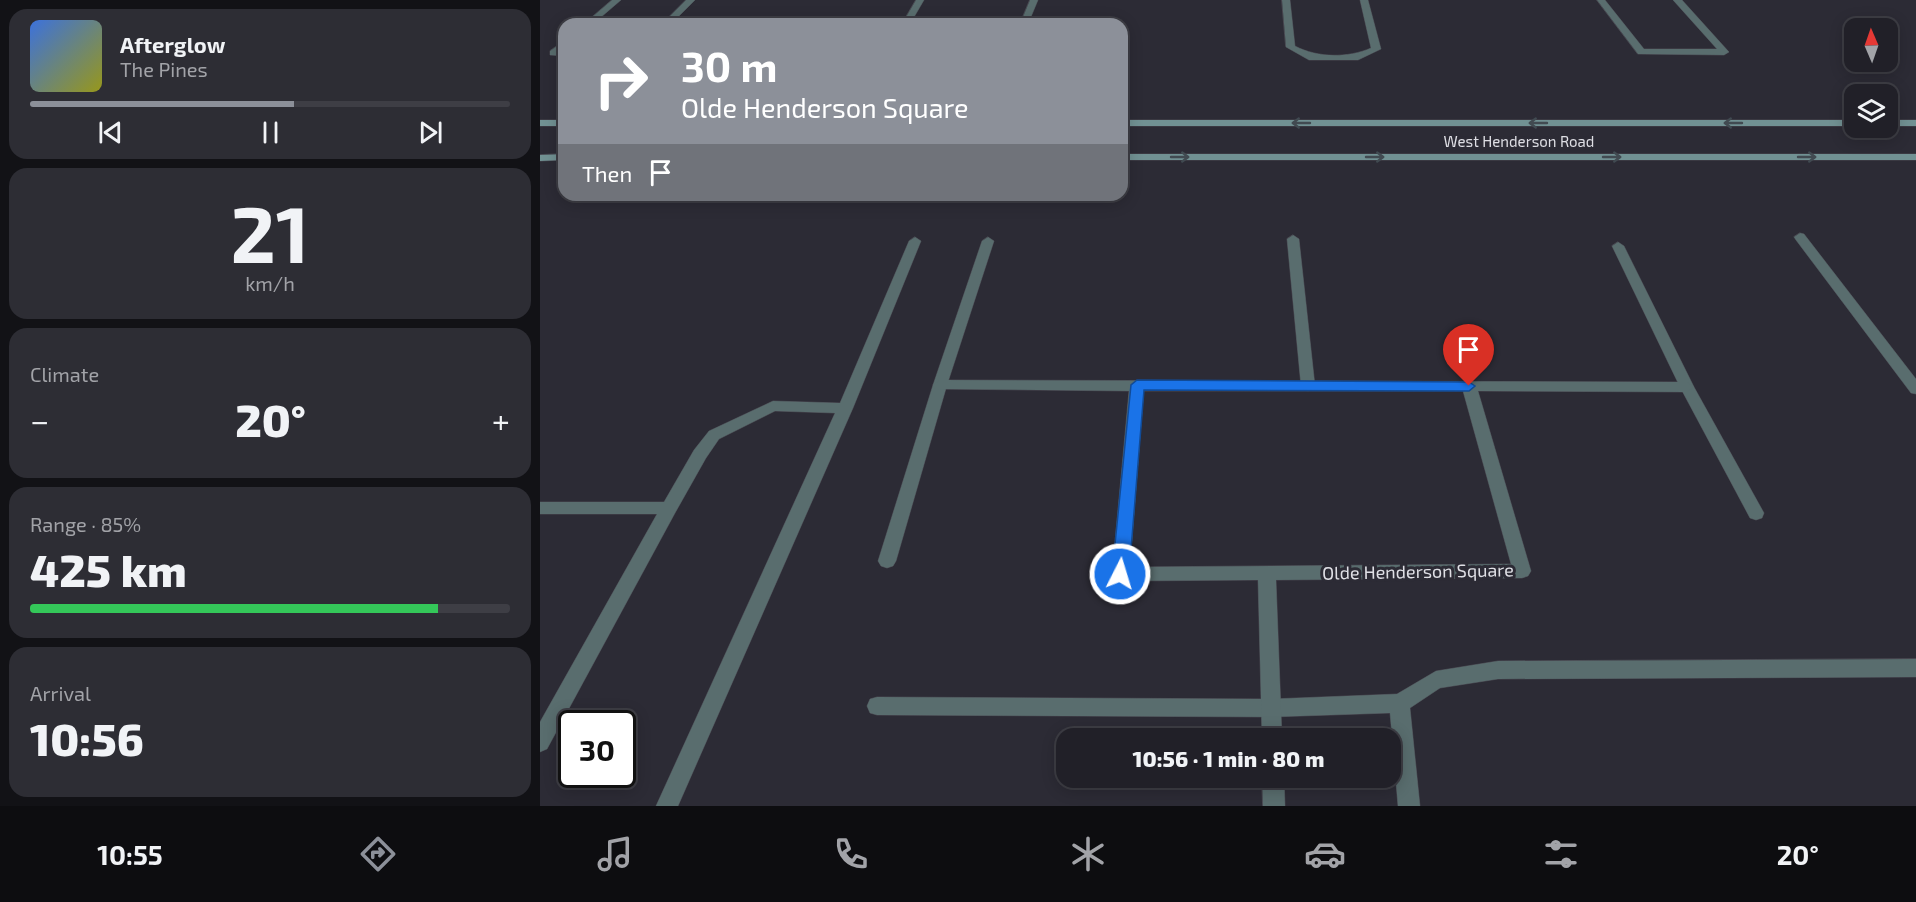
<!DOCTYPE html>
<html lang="en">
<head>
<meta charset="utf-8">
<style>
  body { margin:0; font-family:"Exo 2",sans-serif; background:#2d2d34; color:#f1f3f6; height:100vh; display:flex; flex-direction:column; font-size:22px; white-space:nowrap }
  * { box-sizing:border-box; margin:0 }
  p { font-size:20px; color:#a2a3a8 }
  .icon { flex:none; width:33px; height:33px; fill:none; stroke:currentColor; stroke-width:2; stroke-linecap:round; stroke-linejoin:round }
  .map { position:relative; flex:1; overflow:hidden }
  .sheet { display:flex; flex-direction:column; gap:9px; padding:9px; background:#121216; width:540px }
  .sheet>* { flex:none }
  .top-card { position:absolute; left:18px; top:18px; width:570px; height:183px; border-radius:18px; box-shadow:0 3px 15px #0003,0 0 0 2px #3e3e45; background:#8c9099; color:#fff; overflow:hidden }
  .needle { width:39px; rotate:358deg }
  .buttons { position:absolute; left:1304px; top:18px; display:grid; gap:12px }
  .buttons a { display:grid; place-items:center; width:54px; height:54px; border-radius:12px; background:#212028; box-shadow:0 3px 15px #0003,0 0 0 2px #3e3e45; font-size:30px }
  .speed { position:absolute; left:18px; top:710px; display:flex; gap:12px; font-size:30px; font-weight:700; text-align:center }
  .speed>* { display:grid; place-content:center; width:78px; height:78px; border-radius:50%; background:#212028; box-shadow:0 3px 15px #0003,0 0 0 2px #3e3e45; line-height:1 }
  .speed .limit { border:3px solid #111; border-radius:9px; background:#fff; color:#111 }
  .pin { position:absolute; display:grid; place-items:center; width:51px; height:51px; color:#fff; margin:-62px -26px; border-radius:50% 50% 50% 0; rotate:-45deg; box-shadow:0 0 6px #0007 }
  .pin .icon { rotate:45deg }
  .me { position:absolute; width:66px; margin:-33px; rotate:5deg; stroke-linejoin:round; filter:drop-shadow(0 0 4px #0008) }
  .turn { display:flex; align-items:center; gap:21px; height:126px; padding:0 24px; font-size:27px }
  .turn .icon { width:78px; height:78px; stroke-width:2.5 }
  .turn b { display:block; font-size:42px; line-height:51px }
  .then { display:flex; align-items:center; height:57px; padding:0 24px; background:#0003; gap:12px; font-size:22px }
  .big { font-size:45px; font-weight:800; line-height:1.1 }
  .sheet .widget { flex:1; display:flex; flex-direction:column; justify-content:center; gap:9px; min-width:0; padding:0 21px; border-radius:18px; background:#2d2d34 }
  .sheet .dial { align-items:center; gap:0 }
  .dial b { font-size:78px; line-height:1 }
  .song { display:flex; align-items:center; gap:18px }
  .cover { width:72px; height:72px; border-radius:9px; background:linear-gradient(135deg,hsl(220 70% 55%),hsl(60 70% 35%)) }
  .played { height:6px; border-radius:3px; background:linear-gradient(90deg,#8c9099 55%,#3e3e45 55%) }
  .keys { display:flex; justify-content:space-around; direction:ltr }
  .heat { display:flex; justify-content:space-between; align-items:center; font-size:33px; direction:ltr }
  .charge { height:9px; border-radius:4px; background:linear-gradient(90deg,#34c759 85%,#3e3e45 0) }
  .trip { position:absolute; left:516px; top:728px; width:345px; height:60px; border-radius:18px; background:#212028; box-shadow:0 3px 15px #0003,0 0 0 2px #3e3e45; font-weight:800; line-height:60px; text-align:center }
  .tab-bar { display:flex; height:96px; justify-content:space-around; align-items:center; background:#0d0d10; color:#a2a3a8 }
  .tab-bar .icon { width:42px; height:42px }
  .tab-bar .active { color:#8c9099 }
  .tab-bar b { font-size:27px; color:#f1f3f6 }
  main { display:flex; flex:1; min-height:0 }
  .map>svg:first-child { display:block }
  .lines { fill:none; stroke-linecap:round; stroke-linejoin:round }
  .lane-casing { stroke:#494851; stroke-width:1 }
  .street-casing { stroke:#494851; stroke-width:1 }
  .secondary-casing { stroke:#494851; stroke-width:1 }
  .lane { fill:#596d6e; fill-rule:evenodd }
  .street { fill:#596d6e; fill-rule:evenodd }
  .secondary { fill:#719193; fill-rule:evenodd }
  .oneway { stroke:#414a51 }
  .route { fill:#1a73e8; stroke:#114b97; stroke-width:1.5 }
  .labels { text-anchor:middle; stroke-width:6; stroke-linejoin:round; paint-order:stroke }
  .far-street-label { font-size:15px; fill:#dfdfe5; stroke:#2c2b35 }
  .street-label { font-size:18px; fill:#dfdfe5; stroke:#2c2b35 }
</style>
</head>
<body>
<main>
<section class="sheet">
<div class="widget">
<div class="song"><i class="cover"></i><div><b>Afterglow</b><p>The Pines</p></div></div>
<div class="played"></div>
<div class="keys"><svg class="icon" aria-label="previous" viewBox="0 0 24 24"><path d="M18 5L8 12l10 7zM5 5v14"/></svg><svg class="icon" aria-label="pause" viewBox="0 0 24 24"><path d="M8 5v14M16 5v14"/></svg><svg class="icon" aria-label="next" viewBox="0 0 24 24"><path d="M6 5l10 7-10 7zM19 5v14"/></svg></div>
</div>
<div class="widget dial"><b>21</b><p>km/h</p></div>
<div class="widget"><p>Climate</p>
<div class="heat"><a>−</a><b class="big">20°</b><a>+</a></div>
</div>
<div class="widget"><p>Range · 85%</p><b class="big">425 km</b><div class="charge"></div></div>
<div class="widget"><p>Arrival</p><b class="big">10:56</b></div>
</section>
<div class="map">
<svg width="1376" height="806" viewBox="0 0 1376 806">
  <rect width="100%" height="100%" fill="#2c2b35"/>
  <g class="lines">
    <defs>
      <g id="lane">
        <path d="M 1260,233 L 1264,234 L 1376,379 L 1376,394 L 1371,393 L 1256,240 L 1254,237 Z"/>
        <path d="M 753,235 L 759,239 L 775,386 L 768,391 L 761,386 L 747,239 Z"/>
        <path d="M 375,237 L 381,241 L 313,408 L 138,806 L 116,806 L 295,413 L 235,411 L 179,439 L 166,458 L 135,513 L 7,749 L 0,752 L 0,722 L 117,514 L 0,514 L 0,502 L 124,502 L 154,450 L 169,431 L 233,401 L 300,403 L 369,241 Z"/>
        <path d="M 448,237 L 454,241 L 407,385 L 356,561 L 353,566 L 347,568 L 341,566 L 338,561 L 393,385 L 442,241 Z"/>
        <path d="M 1078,242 L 1084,246 L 1154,387 L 1224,513 L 1222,518 L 1216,520 L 1210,518 L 1140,387 L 1072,246 Z"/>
        <path d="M 1376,659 L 1376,677 L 958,679 L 900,688 L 870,708 L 880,806 L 858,806 L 850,713 L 731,717 L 337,715 L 330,713 L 327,706 L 330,699 L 337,697 L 731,699 L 857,694 L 896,671 L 958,661 Z"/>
      </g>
      <g id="street">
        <path d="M 72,0 L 81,0 L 53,24 L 44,24 Z"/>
        <path d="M 146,0 L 155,0 L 131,24 L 122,24 Z"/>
        <path d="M 376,0 L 384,0 L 370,24 L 362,24 Z"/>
        <path d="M 490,0 L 498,0 L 488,24 L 480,24 Z"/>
        <path d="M 742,0 L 750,0 L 755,46 C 778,58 808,58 831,48 L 820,0 L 828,0 L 841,49 L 818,60 L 769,60 L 746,47 Z"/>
        <path d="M 1057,0 L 1065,0 L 1104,49 L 1177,49 L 1133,0 L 1142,0 L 1189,52 L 1184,55 L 1098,54 Z"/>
        <path d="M 24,41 L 22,50 L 24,50 L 24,56 L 10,55 L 10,51 Z"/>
        <path d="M 400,380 L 1147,382 L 1154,387 L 1147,392 L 938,391 L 991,571 L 988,576 L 982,578 L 736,580 L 742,738 L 722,738 L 718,580 L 581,581 L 575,579 L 572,574 L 589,391 L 395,389 L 393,385 ZM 604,391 L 923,391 L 971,564 L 590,567 Z"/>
        <path d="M 722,777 L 744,777 L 745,806 L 723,806 Z"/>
      </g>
      <g id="secondary">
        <rect x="0" y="120" width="24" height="6"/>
        <rect x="582" y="120" width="732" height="6"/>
        <rect x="1347" y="120" width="29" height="6"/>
        <path d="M 24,154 L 24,160 L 0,161 L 0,155 Z"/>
        <rect x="582" y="154" width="794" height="6"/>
      </g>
    </defs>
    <use href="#lane" class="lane-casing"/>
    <use href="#street" class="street-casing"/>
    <use href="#secondary" class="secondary-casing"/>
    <use href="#lane" class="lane"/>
    <use href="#street" class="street"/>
    <use href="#secondary" class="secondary"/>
  </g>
  <defs><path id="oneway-shaft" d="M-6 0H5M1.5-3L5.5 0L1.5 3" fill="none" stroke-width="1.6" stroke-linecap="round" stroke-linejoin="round" transform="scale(1.5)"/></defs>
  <g class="oneway">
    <use href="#oneway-shaft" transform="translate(761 123) rotate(180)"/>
    <use href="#oneway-shaft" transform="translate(998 123) rotate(180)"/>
    <use href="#oneway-shaft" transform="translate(1193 123) rotate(180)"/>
    <use href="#oneway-shaft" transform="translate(640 157)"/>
    <use href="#oneway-shaft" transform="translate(835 157)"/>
    <use href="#oneway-shaft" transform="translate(1072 157)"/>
    <use href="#oneway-shaft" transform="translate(1267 157)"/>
  </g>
  <path class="route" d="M 597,380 L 929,382 L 935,386 L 929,391 L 604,390 L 589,574 L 586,578 L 580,580 L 575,578 L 572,574 L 591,385 Z"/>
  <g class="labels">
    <g class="far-street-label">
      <text x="979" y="147">West Henderson Road</text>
    </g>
    <g class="street-label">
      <text transform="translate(878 572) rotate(-1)" y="6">Olde Henderson Square</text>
    </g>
  </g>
</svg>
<div class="buttons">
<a><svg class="needle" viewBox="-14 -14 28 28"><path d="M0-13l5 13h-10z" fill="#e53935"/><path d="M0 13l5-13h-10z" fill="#a2a3a8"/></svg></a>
<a><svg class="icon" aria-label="layers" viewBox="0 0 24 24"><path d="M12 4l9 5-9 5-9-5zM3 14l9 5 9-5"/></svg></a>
</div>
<div class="speed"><div class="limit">30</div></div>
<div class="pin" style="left:929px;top:386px;background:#d93025"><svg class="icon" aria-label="arrive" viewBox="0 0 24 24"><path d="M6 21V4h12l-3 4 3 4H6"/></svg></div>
<svg class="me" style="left:580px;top:574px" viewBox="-20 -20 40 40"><circle r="17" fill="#1a73e8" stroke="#fff" stroke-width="3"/><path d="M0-11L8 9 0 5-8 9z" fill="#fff"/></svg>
<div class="trip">10:56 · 1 min · 80 m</div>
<div class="top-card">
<div class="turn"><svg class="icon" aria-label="right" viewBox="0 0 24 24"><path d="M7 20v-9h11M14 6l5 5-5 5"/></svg><div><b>30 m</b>Olde Henderson Square</div></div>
<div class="then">Then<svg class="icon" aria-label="arrive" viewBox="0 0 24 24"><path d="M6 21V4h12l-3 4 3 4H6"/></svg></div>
</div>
</div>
</main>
<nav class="tab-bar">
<b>10:55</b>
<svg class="icon active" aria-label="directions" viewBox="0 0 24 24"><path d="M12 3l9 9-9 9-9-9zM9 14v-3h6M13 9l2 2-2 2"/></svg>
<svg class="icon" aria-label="music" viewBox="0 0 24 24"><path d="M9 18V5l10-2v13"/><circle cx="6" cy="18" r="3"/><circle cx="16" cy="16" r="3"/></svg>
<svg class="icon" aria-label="phone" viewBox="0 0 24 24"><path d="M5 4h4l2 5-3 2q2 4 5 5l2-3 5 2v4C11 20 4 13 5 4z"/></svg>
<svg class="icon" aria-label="climate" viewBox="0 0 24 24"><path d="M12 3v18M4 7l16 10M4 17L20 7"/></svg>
<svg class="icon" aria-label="car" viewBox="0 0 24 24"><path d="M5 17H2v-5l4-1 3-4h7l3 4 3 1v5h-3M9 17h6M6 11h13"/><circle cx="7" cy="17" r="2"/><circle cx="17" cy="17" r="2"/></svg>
<svg class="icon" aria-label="filters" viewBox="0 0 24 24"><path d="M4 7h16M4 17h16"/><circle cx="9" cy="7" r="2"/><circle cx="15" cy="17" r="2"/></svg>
<b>20°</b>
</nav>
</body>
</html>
